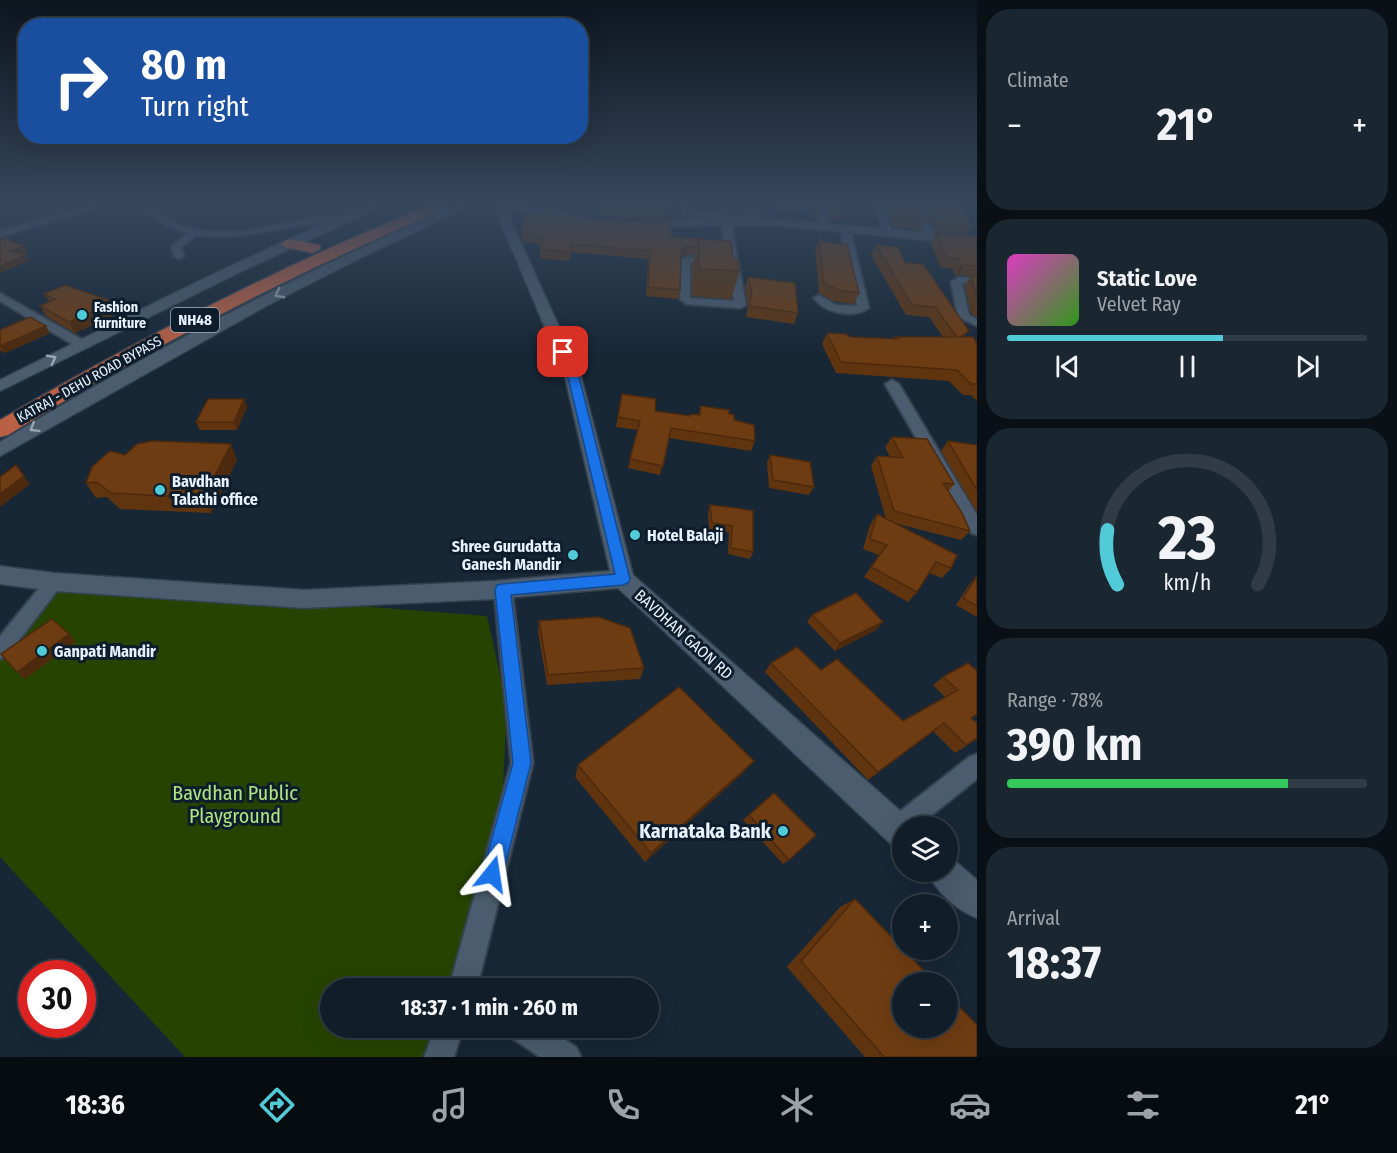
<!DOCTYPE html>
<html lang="en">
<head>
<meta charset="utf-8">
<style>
  body { margin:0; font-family:"Fira Sans Condensed",sans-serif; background:#1a2630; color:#f1f3f6; height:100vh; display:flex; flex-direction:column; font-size:22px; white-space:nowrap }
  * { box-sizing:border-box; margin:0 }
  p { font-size:20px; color:#9ca2a8 }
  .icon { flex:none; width:33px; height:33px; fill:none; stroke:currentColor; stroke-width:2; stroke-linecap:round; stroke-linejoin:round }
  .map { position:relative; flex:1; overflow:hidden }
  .panel { display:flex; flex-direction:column; gap:9px; padding:9px; background:#091016; width:420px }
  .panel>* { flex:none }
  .guide { position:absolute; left:18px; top:18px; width:570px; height:126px; border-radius:24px; box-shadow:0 6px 24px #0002,0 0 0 2px #303b45; background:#1a4fa0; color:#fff; overflow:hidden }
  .fabs { position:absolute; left:892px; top:816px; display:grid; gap:12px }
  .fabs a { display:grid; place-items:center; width:66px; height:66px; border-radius:50%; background:#111d28; box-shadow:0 6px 24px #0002,0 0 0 2px #303b45; font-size:30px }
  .speed { position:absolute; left:18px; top:960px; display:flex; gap:12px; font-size:30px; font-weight:700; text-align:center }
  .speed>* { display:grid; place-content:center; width:78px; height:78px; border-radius:50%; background:#111d28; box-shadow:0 6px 24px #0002,0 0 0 2px #303b45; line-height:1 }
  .speed .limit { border:9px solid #d22; background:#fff; color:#111 }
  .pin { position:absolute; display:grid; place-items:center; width:51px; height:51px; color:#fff; margin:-26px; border-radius:12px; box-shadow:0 3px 9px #0006 }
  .me { position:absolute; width:66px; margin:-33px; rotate:15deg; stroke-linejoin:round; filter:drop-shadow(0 0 4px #0008) }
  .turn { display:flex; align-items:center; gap:21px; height:126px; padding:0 24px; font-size:27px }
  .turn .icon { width:78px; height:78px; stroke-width:2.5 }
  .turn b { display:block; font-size:42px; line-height:51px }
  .big { font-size:45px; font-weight:700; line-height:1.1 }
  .panel .tile { flex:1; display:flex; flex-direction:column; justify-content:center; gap:9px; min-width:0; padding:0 21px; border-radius:24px; background:#1a2630 }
  .panel .dial { align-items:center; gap:0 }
  .dial svg { height:156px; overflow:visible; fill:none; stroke:#303b45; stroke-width:7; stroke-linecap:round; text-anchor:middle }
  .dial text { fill:#f1f3f6; stroke:none }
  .song { display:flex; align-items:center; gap:18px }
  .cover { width:72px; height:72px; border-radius:9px; background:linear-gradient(135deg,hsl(310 70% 55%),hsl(110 70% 35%)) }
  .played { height:6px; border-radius:3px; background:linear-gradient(90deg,#52cbd9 60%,#303b45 60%) }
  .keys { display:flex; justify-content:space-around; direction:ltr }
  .heat { display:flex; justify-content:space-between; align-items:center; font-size:33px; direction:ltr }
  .charge { height:9px; border-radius:4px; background:linear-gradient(90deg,#34c759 78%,#303b45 0) }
  .trip { position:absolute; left:320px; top:978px; width:339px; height:60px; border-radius:30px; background:#111d28; box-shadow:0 6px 24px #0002,0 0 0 2px #303b45; font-weight:700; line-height:60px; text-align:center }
  .menu { display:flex; height:96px; justify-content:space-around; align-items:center; background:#070c10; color:#9ca2a8 }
  .menu .icon { width:42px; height:42px }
  .menu .current { color:#52cbd9 }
  .menu b { font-size:27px; color:#f1f3f6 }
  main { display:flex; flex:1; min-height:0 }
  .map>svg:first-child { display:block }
  .green { fill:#264400 }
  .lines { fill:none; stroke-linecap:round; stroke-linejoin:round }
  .minor-casing { stroke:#34414e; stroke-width:4 }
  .tertiary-casing { stroke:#34414e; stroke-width:3 }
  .trunk-casing { stroke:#34414e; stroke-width:3 }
  .minor { fill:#4a5c6d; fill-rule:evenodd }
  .tertiary { fill:#4a5c6d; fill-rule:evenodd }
  .trunk { fill:#ba6044; fill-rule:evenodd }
  .wall { fill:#5f340f }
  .shaded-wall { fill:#4d2a0d }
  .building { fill:#6e3c12; stroke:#4d2a0d; stroke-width:1.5 }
  .oneway { stroke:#98a7b4 }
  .route { fill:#1a73e8; stroke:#114b97; stroke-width:1.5 }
  .poi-dot { fill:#52cbd9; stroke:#0d1d2c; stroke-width:2 }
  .labels { text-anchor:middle; stroke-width:6; stroke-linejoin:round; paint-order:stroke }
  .far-poi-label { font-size:14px; font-weight:bold; fill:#e7f2fc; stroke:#0d1d2c; text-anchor:start }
  .far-street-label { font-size:14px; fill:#e7f2fc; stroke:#0d1d2c }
  .shield { fill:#0d1d2c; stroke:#a6b2be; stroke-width:1.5 }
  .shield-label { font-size:15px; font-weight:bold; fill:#e7f2fc }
  .poi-label { font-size:16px; font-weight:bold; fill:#e7f2fc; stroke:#0d1d2c; text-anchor:start }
  .street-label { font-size:16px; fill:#e7f2fc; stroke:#0d1d2c }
  .near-park-label { font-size:20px; fill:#afe480; stroke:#0d1d2c }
  .near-poi-label { font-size:20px; font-weight:bold; fill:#e7f2fc; stroke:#0d1d2c; text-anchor:end }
</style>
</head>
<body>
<main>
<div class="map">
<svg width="977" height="1057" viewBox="0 0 977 1057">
  <rect width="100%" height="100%" fill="#172736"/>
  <path class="green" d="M 54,582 L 487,616 L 507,707 L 501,824 L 454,988 L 330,988 L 330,1028 L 443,1028 L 435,1057 L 185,1057 L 0,857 L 0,647 Z"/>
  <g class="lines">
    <defs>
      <g id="minor">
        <path d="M 89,206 L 103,206 L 0,237 L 0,231 Z"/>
        <path d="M 139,206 C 153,206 159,215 172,221 C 194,232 220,234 245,231 C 265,228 341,208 354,217 C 346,222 333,221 323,222 C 279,227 241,241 197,235 L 181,247 L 184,256 L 179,259 L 174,256 L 171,246 L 188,233 L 166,225 Z"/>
        <path d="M 681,206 L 689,206 L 693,212 L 733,215 L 752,214 L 756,206 L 765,208 L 758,218 L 733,221 L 688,216 L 684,214 Z"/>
        <path d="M 821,206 L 829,206 L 827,227 L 822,230 L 817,227 Z"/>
        <path d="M 873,206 L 881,206 L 894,233 L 892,235 L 884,233 Z"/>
        <path d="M 909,206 L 917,206 L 937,237 L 935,239 L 929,239 Z"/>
        <path d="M 726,220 L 731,223 L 746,305 L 740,308 L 686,304 L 680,299 L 680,260 C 688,255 712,256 720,261 L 715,264 L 690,263 L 690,298 L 734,301 L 721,223 Z"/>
        <path d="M 845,226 L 850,229 L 869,308 C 854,319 824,313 814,298 L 819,295 L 836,305 L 857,306 L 840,229 Z"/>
        <path d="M 959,277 L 977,279 L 977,285 L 962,283 L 969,315 L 977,319 L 977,326 L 958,317 L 951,282 Z"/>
        <path d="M 0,293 L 85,341 L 87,344 L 85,347 L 77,347 L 0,301 Z"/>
        <path d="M 892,380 L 899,384 L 977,515 L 977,535 L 971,533 L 885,384 Z"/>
        <path d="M 54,575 L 60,577 L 63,582 L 60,587 L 7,656 L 0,659 L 0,636 L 48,577 Z"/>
        <path d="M 503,583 L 509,585 L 512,590 L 533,763 L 477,988 L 449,988 L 511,763 L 494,590 L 497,585 Z"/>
        <path d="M 977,754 L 977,779 L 918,826 L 903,826 L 903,837 L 897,840 L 889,836 L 885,828 L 889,820 L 969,757 Z"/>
        <path d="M 435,1028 L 463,1028 L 454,1057 L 424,1057 Z"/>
        <path d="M 508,1028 L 547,1028 L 576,1047 L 581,1057 L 540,1057 L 512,1038 Z"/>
      </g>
      <g id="tertiary">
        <path d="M 368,206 L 383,206 L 240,272 L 0,391 L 0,380 C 121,320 242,256 368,206 Z"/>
        <path d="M 455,206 L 470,206 L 366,255 L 266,306 L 0,456 L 0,442 C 146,354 299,273 455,206 Z"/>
        <path d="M 494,206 L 526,206 L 582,216 L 588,219 L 582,222 L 506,210 L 580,373 L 633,575 L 914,823 L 915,826 L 903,826 L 903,849 L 892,845 L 618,588 L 495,599 L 304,608 L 54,591 L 0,584 L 0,566 L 54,573 L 304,590 L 495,581 L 610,571 L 564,373 Z"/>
        <path d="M 771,219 L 977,237 L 977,245 L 771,225 L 643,227 L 637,224 L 643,221 Z"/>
        <path d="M 948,858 L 955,861 L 977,880 L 977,918 C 958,911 935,891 928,872 L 948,872 Z"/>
      </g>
      <g id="trunk">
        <path d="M 427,206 L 447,206 L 445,209 C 293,273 148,349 8,435 L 0,437 L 0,420 C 138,339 279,267 427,206 Z"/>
        <path d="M 290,239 L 319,245 L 321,248 L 313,253 L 284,247 L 282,244 L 284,241 Z"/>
      </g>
    </defs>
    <use href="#minor" class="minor-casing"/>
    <use href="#tertiary" class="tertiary-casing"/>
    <use href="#trunk" class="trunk-casing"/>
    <use href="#minor" class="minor"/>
    <use href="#tertiary" class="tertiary"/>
    <use href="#trunk" class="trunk"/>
  </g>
  <g class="wall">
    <path d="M 597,206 L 670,206 L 668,218 L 627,219 L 598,216 Z"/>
    <path d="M 776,206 L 820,206 L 817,216 L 812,216 L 812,210 L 774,213 Z"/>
    <path d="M 831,206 L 843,206 L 845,213 L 842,220 L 830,218 Z"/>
    <path d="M 884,206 L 918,206 L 926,220 L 921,230 L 894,227 Z"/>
    <path d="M 919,206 L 961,206 L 972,224 L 966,234 L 936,231 Z"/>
    <path d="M 521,229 L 703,239 L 733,258 L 740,271 L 731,299 L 692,296 L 692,265 L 695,255 L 685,255 L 681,257 L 680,290 L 678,299 L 646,296 L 648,259 L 571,252 L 569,261 L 540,258 L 540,249 L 542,245 L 523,241 L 521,237 Z"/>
    <path d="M 936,233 L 977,237 L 977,317 L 972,314 L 970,309 L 965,286 L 970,276 L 959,275 L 955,277 L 953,269 L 940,267 L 931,243 Z"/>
    <path d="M 819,239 L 859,293 L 854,304 L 833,301 L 819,293 L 815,249 Z"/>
    <path d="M 876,245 L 905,263 L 966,337 L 977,343 L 977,401 L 971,395 L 963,395 L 949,381 L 836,373 L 822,344 L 827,333 L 851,337 L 894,339 L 895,337 L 943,337 L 929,317 L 906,315 L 871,255 Z"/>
    <path d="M 748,277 L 798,313 L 794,324 L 746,317 L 748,305 L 745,288 Z"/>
    <path d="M 44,294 L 114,302 L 119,313 L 75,333 L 46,316 L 40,306 L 49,302 Z"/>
    <path d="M 0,330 L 50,333 L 5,353 L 0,350 Z"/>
    <path d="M 622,394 L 655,411 L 690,416 L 691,414 L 698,415 L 701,406 L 729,414 L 755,441 L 751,451 L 669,438 L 660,475 L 628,468 L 638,430 L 616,427 Z"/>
    <path d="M 244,399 L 247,407 L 237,430 L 200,430 L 196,422 Z"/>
    <path d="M 892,437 L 954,484 L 948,492 L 970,531 L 961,540 L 894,523 L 951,568 L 942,578 L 929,573 L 917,592 L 908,602 L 864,577 L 879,555 L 863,549 L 870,525 L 877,514 L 886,519 L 871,466 L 877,456 L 890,457 L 885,447 Z"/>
    <path d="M 948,441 L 977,445 L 977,512 L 941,451 Z"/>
    <path d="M 125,455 L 237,460 L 211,513 L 120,509 L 107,497 L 96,498 L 86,483 Z"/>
    <path d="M 770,455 L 814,487 L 809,495 L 769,488 L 767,463 Z"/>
    <path d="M 710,505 L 736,508 L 753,552 L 750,559 L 728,554 L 729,532 L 709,530 L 708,512 Z"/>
    <path d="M 976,577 L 977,578 L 977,617 L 956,605 L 969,585 Z"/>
    <path d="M 812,615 L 876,630 L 835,651 L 807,622 Z"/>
    <path d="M 539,621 L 644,668 L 640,679 L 547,685 L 538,632 Z"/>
    <path d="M 771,663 L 821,670 L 903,721 L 945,697 L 933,685 L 943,677 L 968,663 L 972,719 L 977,739 L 955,753 L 933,731 L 868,780 L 765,672 Z"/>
    <path d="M 578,765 L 744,772 L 645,862 L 575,777 Z"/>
    <path d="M 749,815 L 789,860 L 783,864 L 743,820 Z"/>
    <path d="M 855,899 L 977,1057 L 865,1057 L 787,967 L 840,907 Z"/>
  </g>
  <g class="shaded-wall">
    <path d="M 25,246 L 28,252 L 14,258 L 10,251 Z"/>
    <path d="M 687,246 L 685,255 L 679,258 L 681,250 Z"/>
    <path d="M 26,255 L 29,261 L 0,273 L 0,266 Z"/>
    <path d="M 965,265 L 959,275 L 955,277 L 961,267 Z"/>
    <path d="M 114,302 L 119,313 L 75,333 L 69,322 Z"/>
    <path d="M 46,326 L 50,333 L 5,353 L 0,346 Z"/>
    <path d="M 244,399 L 247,407 L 237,430 L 234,422 Z"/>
    <path d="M 231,444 L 237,460 L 211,513 L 203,498 Z"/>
    <path d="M 24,476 L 30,484 L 0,507 L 0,494 Z"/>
    <path d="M 883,622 L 876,630 L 835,651 L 840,643 Z"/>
    <path d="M 69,634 L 76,641 L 25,679 L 17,672 Z"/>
    <path d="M 754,761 L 744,772 L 645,862 L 651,853 Z"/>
  </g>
  <g class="building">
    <path d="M 814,206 L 820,206 L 819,210 L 815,210 Z"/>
    <path d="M 833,206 L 843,206 L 845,213 L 833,212 Z"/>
    <path d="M 893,206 L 918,206 L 926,220 L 899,217 Z"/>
    <path d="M 931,206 L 961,206 L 972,224 L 941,221 Z"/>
    <path d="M 529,211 L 558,216 L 628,221 L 670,221 L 671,237 L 703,239 L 699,239 L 697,247 L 687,246 L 681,250 L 680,290 L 648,287 L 650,251 L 572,244 L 570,252 L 540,249 L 545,237 L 523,233 L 521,229 Z"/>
    <path d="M 936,233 L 977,237 L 977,266 L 965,265 L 961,267 L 959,259 L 946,257 Z"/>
    <path d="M 4,238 L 25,246 L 10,251 L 26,255 L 0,266 L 0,241 Z"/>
    <path d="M 699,239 L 731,241 L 733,258 L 737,259 L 740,271 L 699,269 Z"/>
    <path d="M 819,239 L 825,242 L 847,244 L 859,293 L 838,290 L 824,283 Z"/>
    <path d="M 876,245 L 898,247 L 905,263 L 923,264 L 969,331 L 960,337 L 973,337 L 977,343 L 977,384 L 971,384 L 957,370 L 841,362 L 827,333 L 845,334 L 851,337 L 897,339 L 895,337 L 957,337 L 935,307 L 912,305 Z"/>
    <path d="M 971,275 L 977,276 L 977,300 L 977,299 Z"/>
    <path d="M 748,277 L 795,283 L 798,313 L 749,306 L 752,294 Z"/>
    <path d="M 65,285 L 114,302 L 69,322 L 40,306 L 55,299 L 44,294 Z"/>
    <path d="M 30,317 L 46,326 L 0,346 L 0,330 Z"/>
    <path d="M 622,394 L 656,399 L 655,411 L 691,416 L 691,414 L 700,415 L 701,406 L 729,410 L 729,414 L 734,415 L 734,420 L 754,425 L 755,441 L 671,428 L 663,466 L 630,459 L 640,421 L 618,417 Z"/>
    <path d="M 208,399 L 244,399 L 234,422 L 196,422 Z"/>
    <path d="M 892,437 L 927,439 L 954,484 L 943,483 L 962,513 L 970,531 L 894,511 L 877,456 L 903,458 Z"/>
    <path d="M 152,441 L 231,444 L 203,498 L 111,493 L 97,482 L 86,483 L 92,467 L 110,451 L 125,455 L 137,444 Z"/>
    <path d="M 948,441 L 977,445 L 977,490 Z"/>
    <path d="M 770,455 L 810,462 L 814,487 L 773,480 Z"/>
    <path d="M 16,465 L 24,476 L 0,494 L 0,477 Z"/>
    <path d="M 710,505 L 736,508 L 753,511 L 753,552 L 731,548 L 732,526 L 712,523 Z"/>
    <path d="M 877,514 L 957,555 L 951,568 L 936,562 L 917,592 L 871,567 L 887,545 L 870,539 Z"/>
    <path d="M 976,577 L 977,578 L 977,606 L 963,598 Z"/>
    <path d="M 856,593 L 883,622 L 840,643 L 812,615 Z"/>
    <path d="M 598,617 L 630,628 L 644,668 L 548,675 L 539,621 Z"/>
    <path d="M 52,619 L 69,634 L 17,672 L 1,654 Z"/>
    <path d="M 797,647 L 821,670 L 837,659 L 903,721 L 958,690 L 943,677 L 968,663 L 977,671 L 977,714 L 971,718 L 977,723 L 977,738 L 966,745 L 944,723 L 878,772 L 771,663 Z"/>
    <path d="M 679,687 L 754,761 L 651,853 L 578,765 Z"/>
    <path d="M 774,793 L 816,835 L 789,860 L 749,815 Z"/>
    <path d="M 855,899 L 935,982 L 903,982 L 903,1028 L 948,1028 L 948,995 L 977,1025 L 977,1057 L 884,1057 L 801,961 Z"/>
  </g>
  <defs><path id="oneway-chevron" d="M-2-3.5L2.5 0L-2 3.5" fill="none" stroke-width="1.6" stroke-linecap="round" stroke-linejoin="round" transform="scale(1.5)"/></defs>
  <g class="oneway">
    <use href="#oneway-chevron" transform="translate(279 294) rotate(152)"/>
    <use href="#oneway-chevron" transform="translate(52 359) rotate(-27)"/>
    <use href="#oneway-chevron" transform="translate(34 428) rotate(148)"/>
  </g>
  <linearGradient id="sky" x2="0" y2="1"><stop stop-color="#0d151e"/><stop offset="0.58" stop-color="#36475d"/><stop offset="1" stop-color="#36475d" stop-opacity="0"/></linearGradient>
  <rect width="977" height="354" fill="url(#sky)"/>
  <path class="route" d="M 563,349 L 568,352 L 578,373 L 630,579 L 628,583 L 623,585 L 511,595 L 531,763 L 503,874 L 500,882 L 492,885 L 485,882 L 482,874 L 513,763 L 495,590 L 497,585 L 502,584 L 615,574 L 567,373 L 558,352 Z"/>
  <g class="poi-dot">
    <circle cx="82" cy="315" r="6"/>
    <circle cx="160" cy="490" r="6"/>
    <circle cx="635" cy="535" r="6"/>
    <circle cx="573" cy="555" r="6"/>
    <circle cx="42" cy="651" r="6"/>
    <circle cx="783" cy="831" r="6"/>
  </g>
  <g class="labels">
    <g class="far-poi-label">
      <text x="94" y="312">Fashion<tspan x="94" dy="16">furniture</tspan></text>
    </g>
    <g class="far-street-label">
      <text transform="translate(89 379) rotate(-29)" y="5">KATRAJ - DEHU ROAD BYPASS</text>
    </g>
    <rect class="shield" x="171" y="308" width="48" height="24" rx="4.5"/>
    <g class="shield-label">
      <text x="195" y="325">NH48</text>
    </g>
    <g class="poi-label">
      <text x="172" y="487">Bavdhan<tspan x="172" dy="18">Talathi office</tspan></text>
      <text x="647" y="541">Hotel Balaji</text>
      <text x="561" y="552" text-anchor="end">Shree Gurudatta<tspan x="561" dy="18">Ganesh Mandir</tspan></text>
      <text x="54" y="657">Ganpati Mandir</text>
    </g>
    <g class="street-label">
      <text transform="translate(684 634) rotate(42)" y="6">BAVDHAN GAON RD</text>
    </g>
    <g class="near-park-label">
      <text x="235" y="800">Bavdhan Public<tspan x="235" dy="23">Playground</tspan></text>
    </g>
    <g class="near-poi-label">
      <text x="771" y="838">Karnataka Bank</text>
    </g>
  </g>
</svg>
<div class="fabs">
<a><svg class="icon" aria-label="layers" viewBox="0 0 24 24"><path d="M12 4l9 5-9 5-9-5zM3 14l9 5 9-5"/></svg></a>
<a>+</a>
<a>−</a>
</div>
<div class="speed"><div class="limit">30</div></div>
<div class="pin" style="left:563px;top:352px;background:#d93025"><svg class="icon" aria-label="arrive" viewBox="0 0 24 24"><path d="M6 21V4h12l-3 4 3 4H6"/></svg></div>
<svg class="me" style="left:492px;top:874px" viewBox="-20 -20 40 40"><path d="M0-17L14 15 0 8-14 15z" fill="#1a73e8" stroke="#fff" stroke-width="4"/></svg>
<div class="trip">18:37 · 1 min · 260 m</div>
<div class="guide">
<div class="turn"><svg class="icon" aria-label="right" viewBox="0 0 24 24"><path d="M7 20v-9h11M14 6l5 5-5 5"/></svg><div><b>80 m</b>Turn right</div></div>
</div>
</div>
<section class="panel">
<div class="tile"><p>Climate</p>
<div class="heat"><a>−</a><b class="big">21°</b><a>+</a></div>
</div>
<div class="tile">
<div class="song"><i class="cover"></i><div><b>Static Love</b><p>Velvet Ray</p></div></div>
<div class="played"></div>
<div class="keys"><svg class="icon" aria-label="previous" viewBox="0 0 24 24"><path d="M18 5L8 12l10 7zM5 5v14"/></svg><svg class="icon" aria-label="pause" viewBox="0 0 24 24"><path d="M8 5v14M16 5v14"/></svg><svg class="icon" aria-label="next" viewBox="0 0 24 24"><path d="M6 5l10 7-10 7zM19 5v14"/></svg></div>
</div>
<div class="tile dial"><svg viewBox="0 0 100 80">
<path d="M14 69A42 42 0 1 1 86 69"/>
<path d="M14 69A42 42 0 0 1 9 41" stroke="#52cbd9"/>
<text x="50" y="56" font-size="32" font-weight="700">23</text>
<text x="50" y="72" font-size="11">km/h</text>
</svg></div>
<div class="tile"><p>Range · 78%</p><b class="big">390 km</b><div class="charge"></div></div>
<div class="tile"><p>Arrival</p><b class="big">18:37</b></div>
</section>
</main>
<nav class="menu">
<b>18:36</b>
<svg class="icon current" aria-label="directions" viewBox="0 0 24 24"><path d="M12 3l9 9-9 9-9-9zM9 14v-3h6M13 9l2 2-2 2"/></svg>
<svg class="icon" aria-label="music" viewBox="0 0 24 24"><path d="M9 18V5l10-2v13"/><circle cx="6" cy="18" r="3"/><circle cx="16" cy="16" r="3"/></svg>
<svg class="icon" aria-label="phone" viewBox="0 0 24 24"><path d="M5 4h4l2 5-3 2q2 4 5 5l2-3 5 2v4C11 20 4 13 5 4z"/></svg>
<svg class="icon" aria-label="climate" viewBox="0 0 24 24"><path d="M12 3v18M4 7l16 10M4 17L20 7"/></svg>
<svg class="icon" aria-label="car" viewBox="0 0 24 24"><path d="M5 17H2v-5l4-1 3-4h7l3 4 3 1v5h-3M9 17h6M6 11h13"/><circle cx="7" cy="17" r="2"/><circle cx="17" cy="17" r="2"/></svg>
<svg class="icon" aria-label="filters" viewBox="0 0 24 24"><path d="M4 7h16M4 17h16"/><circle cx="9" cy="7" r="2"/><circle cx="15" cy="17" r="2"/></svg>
<b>21°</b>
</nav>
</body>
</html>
